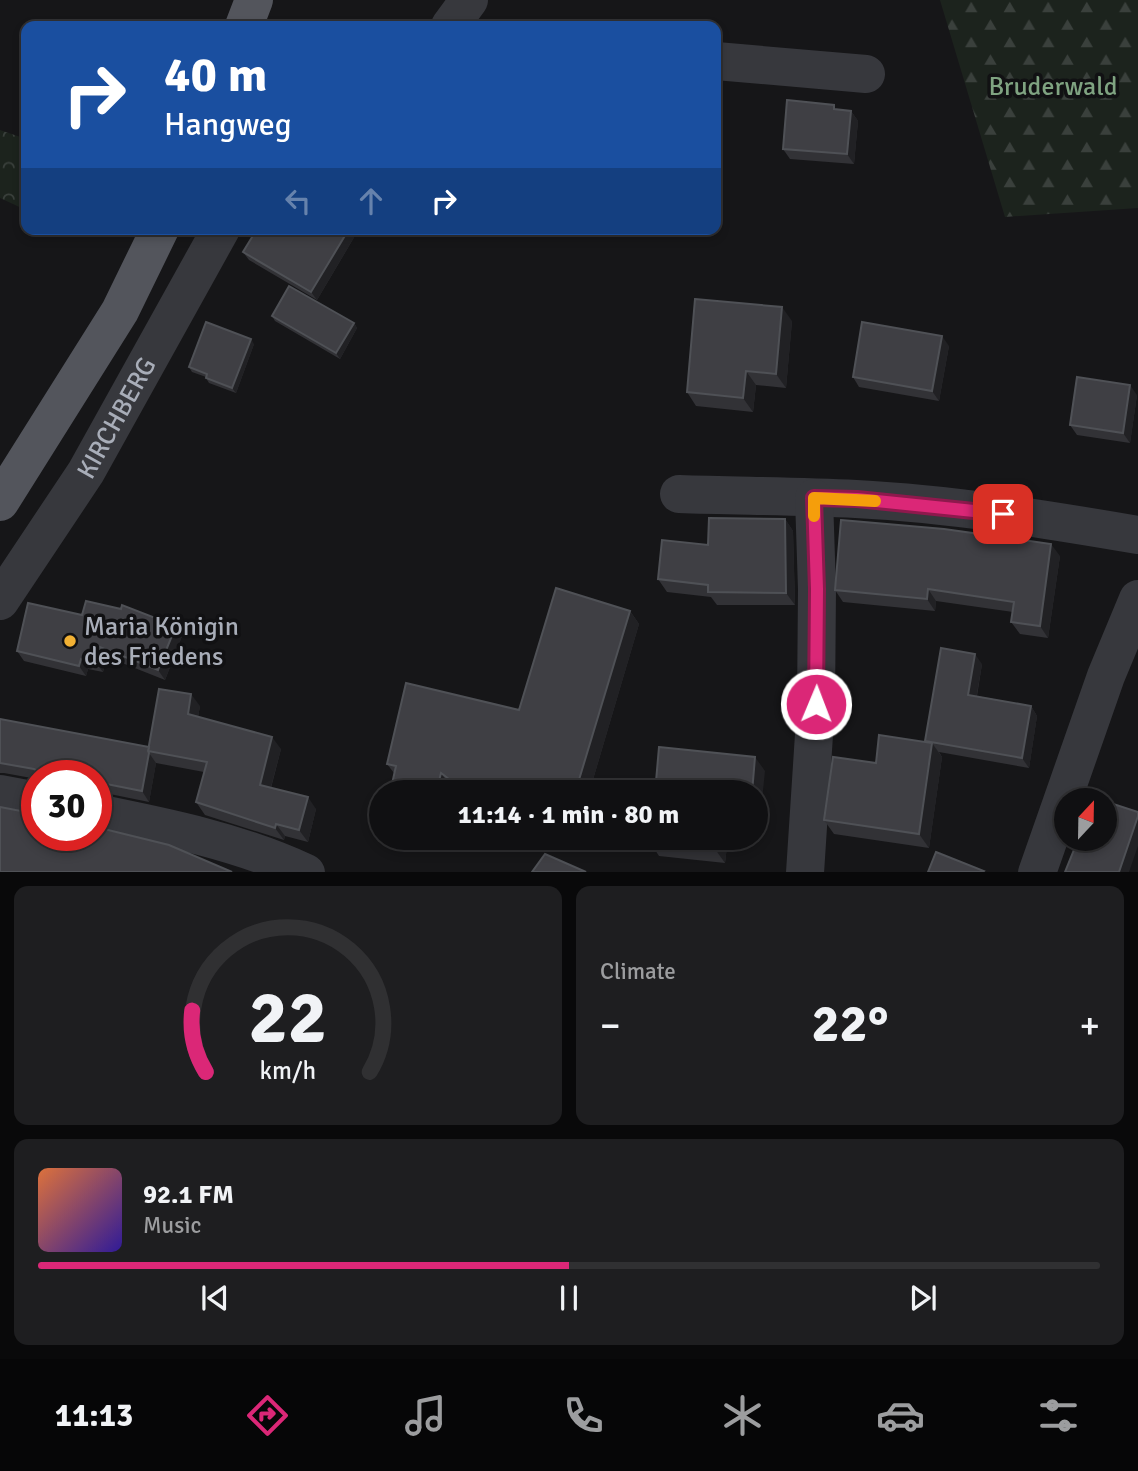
<!DOCTYPE html>
<html lang="en">
<head>
<meta charset="utf-8">
<style>
  body { margin:0; font-family:Signika,sans-serif; background:#1e1e20; color:#f1f3f6; height:100vh; display:flex; flex-direction:column; font-size:26px; white-space:nowrap }
  * { box-sizing:border-box; margin:0 }
  p { font-size:23px; color:#9c9d9f }
  .icon { flex:none; width:38px; height:38px; fill:none; stroke:currentColor; stroke-width:2; stroke-linecap:round; stroke-linejoin:round }
  .map { position:relative; height:872px; overflow:hidden }
  .side { display:flex; flex-direction:column; gap:14px; padding:14px; background:#09090a; flex:1 }
  .side>* { flex:none }
  .guide { position:absolute; left:21px; top:21px; width:700px; height:214px; border-radius:14px; box-shadow:0 4px 10px #0003,0 0 0 2px #303032; background:#1a4fa0; color:#fff; overflow:hidden }
  .needle { width:46px; rotate:22deg }
  .tools { position:absolute; left:1054px; top:788px; display:grid; gap:14px }
  .tools a { display:grid; place-items:center; width:63px; height:63px; border-radius:50%; background:#101012; box-shadow:0 4px 10px #0003,0 0 0 2px #303032; font-size:35px }
  .speed { position:absolute; left:21px; top:760px; display:flex; gap:14px; font-size:35px; font-weight:700; text-align:center }
  .speed>* { display:grid; place-content:center; width:91px; height:91px; border-radius:50%; background:#101012; box-shadow:0 4px 10px #0003,0 0 0 2px #303032; line-height:1 }
  .speed .limit { border:10px solid #d22; background:#fff; color:#111 }
  .pin { position:absolute; display:grid; place-items:center; width:60px; height:60px; color:#fff; margin:-30px; border-radius:14px; box-shadow:0 4px 10px #0006 }
  .me { position:absolute; width:77px; margin:-38px; rotate:1deg; stroke-linejoin:round; filter:drop-shadow(0 0 5px #0008) }
  .turn { display:flex; align-items:center; gap:24px; height:147px; padding:0 28px; font-size:32px }
  .turn .icon { width:91px; height:91px; stroke-width:2.5 }
  .turn b { display:block; font-size:49px; line-height:60px }
  .lanes { display:flex; align-items:center; height:66px; padding:0 28px; background:#0003; justify-content:center; gap:35px; direction:ltr }
  .lanes .off { opacity:.35 }
  .big { font-size:52px; font-weight:800; line-height:1.1 }
  .side .card { flex:1; display:flex; flex-direction:column; justify-content:center; gap:10px; min-width:0; padding:0 24px; border-radius:14px; background:#1e1e20 }
  .side .dial { align-items:center; gap:0 }
  .dial svg { height:182px; overflow:visible; fill:none; stroke:#303032; stroke-width:7; stroke-linecap:round; text-anchor:middle }
  .dial text { fill:#f1f3f6; stroke:none }
  .song { display:flex; align-items:center; gap:21px }
  .cover { width:84px; height:84px; border-radius:10px; background:linear-gradient(135deg,hsl(20 70% 55%),hsl(250 70% 35%)) }
  .played { height:7px; border-radius:4px; background:linear-gradient(90deg,#db2777 50%,#303032 50%) }
  .keys { display:flex; justify-content:space-around; direction:ltr }
  .heat { display:flex; justify-content:space-between; align-items:center; font-size:38px; direction:ltr }
  .side .tiles { flex:1; display:grid; gap:14px; grid-template-columns:1fr 1fr }
  .card:last-child { grid-column:span 2 }
  .trip { position:absolute; left:369px; top:780px; width:399px; height:70px; border-radius:35px; background:#101012; box-shadow:0 4px 10px #0003,0 0 0 2px #303032; font-weight:800; line-height:70px; text-align:center }
  .tab-bar { display:flex; height:112px; justify-content:space-around; align-items:center; background:#060607; color:#9c9d9f }
  .tab-bar .icon { width:49px; height:49px }
  .tab-bar .on { color:#db2777 }
  .tab-bar b { font-size:32px; color:#f1f3f6 }
  .map>svg:first-child { display:block }
  .forest { fill:url(#forest-firs) }
  .park { fill:url(#park-crowns) }
  .lines { fill:none; stroke-linecap:round; stroke-linejoin:round }
  .minor { stroke:#37383d; stroke-width:38 }
  .major { stroke:#53555c; stroke-width:38 }
  .wall { fill:#323236 }
  .shaded-wall { fill:#212124 }
  .building { fill:#3f3f44; stroke:#4f5156; stroke-width:2 }
  .route-casing { stroke:#8e194d; stroke-width:18 }
  .route { stroke:#db2777; stroke-width:12 }
  .slow { stroke:#f59e0b; stroke-width:12 }
  .poi-dot { fill:#f2b134; stroke:#111113; stroke-width:2.5 }
  .labels { text-anchor:middle; stroke-width:7; stroke-linejoin:round; paint-order:stroke }
  .park-label { font-size:26px; fill:#7fa381; stroke:#111113 }
  .street-label { font-size:26px; fill:#a8adb8; stroke:#111113 }
  .poi-label { font-size:26px; fill:#a8adb8; stroke:#111113; text-anchor:start }
</style>
</head>
<body>
<div class="map">
<svg width="1138" height="873" viewBox="0 0 1138 873">
  <defs>
    <pattern id="forest-firs" width="22" height="20" patternUnits="userSpaceOnUse" patternTransform="scale(1.75)"><rect width="22" height="20" fill="#1c231d"/><path d="M5 1l3.5 6h-7zM16 11l3.5 6h-7z" fill="#3a403c"/></pattern>
    <pattern id="park-crowns" width="20" height="18" patternUnits="userSpaceOnUse" patternTransform="scale(1.75)"><rect width="20" height="18" fill="#1c231d"/><path d="M2 6a3 3 0 1 1 6 0M12 15a3 3 0 1 1 6 0" fill="none" stroke="#3a403c"/></pattern>
  </defs>
  <rect width="100%" height="100%" fill="#161618"/>
  <path class="forest" d="M 940,0 L 1138,0 L 1138,208 L 1005,217 Z"/>
  <path class="park" d="M 0,130 L 26,139 L 26,210 L 0,198 Z"/>
  <g class="lines">
    <g class="minor">
      <path d="M 450,26 L 469,0"/>
      <path d="M 716,61 L 866,74"/>
      <path d="M 679,494 C 738,496 797,496 856,499 C 951,504 1045,519 1138,535"/>
      <path id="s1" d="M 0,601 L 86,472 L 221,229"/>
      <path d="M 0,794 L 37,801"/>
      <path d="M 96,813 C 166,827 240,842 306,873"/>
      <path d="M 805,873 L 816,704 L 817,589 L 814,498"/>
      <path d="M 1037,873 L 1106,676 L 1138,599"/>
    </g>
    <g class="major">
      <path d="M 244,26 L 254,0"/>
      <path d="M 0,502 L 120,311 L 160,229"/>
    </g>
  </g>
  <g class="wall">
    <path d="M 837,109 L 851,111 L 858,121 L 854,164 L 790,159 L 783,149 Z"/>
    <path d="M 359,229 L 317,300 L 249,260 L 243,252 Z"/>
    <path d="M 272,316 L 354,323 L 357,328 L 340,359 L 275,321 Z"/>
    <path d="M 792,321 L 786,388 L 756,385 L 753,412 L 696,406 L 687,392 Z"/>
    <path d="M 254,344 L 236,393 L 209,383 L 206,378 L 206,377 L 192,372 L 189,367 Z"/>
    <path d="M 949,346 L 939,401 L 859,387 L 853,377 Z"/>
    <path d="M 1137,395 L 1130,443 L 1077,435 L 1070,425 Z"/>
    <path d="M 785,519 L 793,531 L 795,605 L 717,605 L 711,597 L 667,592 L 658,579 L 708,545 Z"/>
    <path d="M 1060,556 L 1048,638 L 1020,634 L 1011,622 L 1013,612 L 936,601 L 935,611 L 843,602 L 835,590 Z"/>
    <path d="M 630,611 L 639,624 L 589,793 L 459,793 L 450,786 L 449,793 L 390,793 L 394,773 L 387,764 L 519,710 Z"/>
    <path d="M 82,615 L 176,626 L 182,636 L 165,680 L 107,657 L 103,672 L 88,669 L 86,676 L 24,661 L 17,651 Z"/>
    <path d="M 982,664 L 977,696 L 1031,706 L 1037,716 L 1029,768 L 939,752 L 942,757 L 929,848 L 834,834 L 824,820 L 925,742 Z"/>
    <path d="M 200,706 L 198,717 L 281,749 L 271,788 L 316,809 L 308,842 L 285,836 L 284,840 L 205,815 L 196,802 L 204,772 L 156,763 L 149,802 L 100,792 L 96,792 L 96,775 L 37,775 L 37,779 L 4,773 L 0,773 L 0,719 L 149,747 Z"/>
    <path d="M 519,838 L 594,838 L 586,848 L 524,842 Z"/>
    <path d="M 650,838 L 728,838 L 725,863 L 659,856 L 650,842 Z"/>
  </g>
  <g class="shaded-wall">
    <path d="M 716,77 L 720,83 L 716,137 Z"/>
    <path d="M 851,111 L 858,121 L 854,164 L 847,154 Z"/>
    <path d="M 349,229 L 359,229 L 317,300 L 311,292 Z"/>
    <path d="M 782,307 L 792,321 L 786,388 L 776,374 Z"/>
    <path d="M 354,323 L 357,328 L 340,359 L 336,353 Z"/>
    <path d="M 942,336 L 949,346 L 939,401 L 932,391 Z"/>
    <path d="M 251,339 L 254,344 L 236,393 L 232,388 Z"/>
    <path d="M 746,371 L 756,385 L 753,412 L 743,398 Z"/>
    <path d="M 1130,385 L 1137,395 L 1130,443 L 1123,433 Z"/>
    <path d="M 785,519 L 793,531 L 795,605 L 786,593 Z"/>
    <path d="M 1051,544 L 1060,556 L 1048,638 L 1040,626 Z"/>
    <path d="M 928,589 L 936,601 L 935,611 L 927,599 Z"/>
    <path d="M 630,611 L 639,624 L 589,793 L 575,793 Z"/>
    <path d="M 176,626 L 182,636 L 165,680 L 158,670 Z"/>
    <path d="M 100,647 L 107,657 L 103,672 L 96,663 Z"/>
    <path d="M 975,654 L 982,664 L 975,705 L 968,695 Z"/>
    <path d="M 81,659 L 88,669 L 86,676 L 79,666 Z"/>
    <path d="M 191,694 L 200,706 L 196,727 L 188,714 Z"/>
    <path d="M 1031,706 L 1037,716 L 1029,768 L 1022,758 Z"/>
    <path d="M 272,737 L 281,749 L 268,798 L 260,785 Z"/>
    <path d="M 932,743 L 942,757 L 929,848 L 919,834 Z"/>
    <path d="M 149,753 L 156,763 L 149,802 L 142,791 Z"/>
    <path d="M 755,757 L 765,771 L 758,839 L 756,836 L 756,793 L 752,793 Z"/>
    <path d="M 441,773 L 450,786 L 449,793 L 436,793 Z"/>
    <path d="M 308,797 L 316,809 L 308,842 L 299,830 Z"/>
    <path d="M 1138,816 L 1138,846 L 1129,872 L 1119,872 Z"/>
    <path d="M 276,824 L 285,836 L 284,840 L 275,828 Z"/>
    <path d="M 579,838 L 594,838 L 586,848 Z"/>
    <path d="M 716,838 L 728,838 L 725,863 L 715,849 Z"/>
  </g>
  <g class="building">
    <path d="M 787,100 L 834,105 L 834,109 L 851,111 L 847,154 L 783,149 Z"/>
    <path d="M 257,229 L 349,229 L 311,292 L 243,252 Z"/>
    <path d="M 289,286 L 354,323 L 336,353 L 272,316 Z"/>
    <path d="M 695,299 L 782,307 L 776,374 L 746,371 L 743,398 L 687,392 Z"/>
    <path d="M 206,322 L 251,339 L 232,388 L 206,378 L 207,374 L 189,367 Z"/>
    <path d="M 862,322 L 942,336 L 932,391 L 853,377 Z"/>
    <path d="M 1077,377 L 1130,385 L 1123,433 L 1070,425 Z"/>
    <path d="M 709,518 L 785,519 L 786,593 L 708,592 L 708,585 L 658,579 L 662,540 L 708,545 Z"/>
    <path d="M 841,520 L 944,529 L 1051,544 L 1040,626 L 1011,622 L 1014,602 L 928,589 L 927,599 L 835,590 Z"/>
    <path d="M 556,588 L 630,611 L 575,793 L 467,793 L 441,773 L 436,793 L 390,793 L 396,766 L 387,764 L 406,683 L 519,710 Z"/>
    <path d="M 86,601 L 121,609 L 122,605 L 176,626 L 158,670 L 100,647 L 96,663 L 81,659 L 79,666 L 17,651 L 28,603 L 82,615 Z"/>
    <path d="M 941,648 L 975,654 L 968,695 L 1031,706 L 1022,758 L 925,741 Z"/>
    <path d="M 159,689 L 191,694 L 188,714 L 272,737 L 260,785 L 308,797 L 299,830 L 276,824 L 275,828 L 196,802 L 207,762 L 148,751 Z"/>
    <path d="M 0,719 L 149,747 L 148,751 L 149,753 L 142,791 L 96,782 L 96,775 L 45,775 L 34,769 L 0,763 Z"/>
    <path d="M 879,735 L 932,743 L 919,834 L 824,820 L 833,757 L 876,763 Z"/>
    <path d="M 659,747 L 755,757 L 752,793 L 655,793 Z"/>
    <path d="M 1088,796 L 1100,800 L 1086,800 Z"/>
    <path d="M 1104,801 L 1138,812 L 1138,816 L 1119,872 L 1065,872 L 1078,840 L 1074,838 L 1104,838 Z"/>
    <path d="M 0,807 L 26,812 L 37,811 L 37,835 L 96,835 L 96,827 L 169,845 L 232,872 L 0,872 Z"/>
    <path d="M 650,838 L 716,838 L 715,849 L 650,842 Z"/>
    <path d="M 936,852 L 984,871 L 983,872 L 928,872 Z"/>
    <path d="M 545,854 L 586,872 L 532,872 Z"/>
  </g>
  <g class="lines">
    <defs>
      <path id="route" d="M 816,704 L 817,589 L 814,498 L 857,499 L 1003,514"/>
    </defs>
    <use href="#route" class="route-casing"/>
    <use href="#route" class="route"/>
    <path class="slow" d="M 814,516 L 814,498 L 875,501"/>
  </g>
  <circle class="poi-dot" cx="70" cy="641" r="7"/>
  <g class="labels">
    <g class="park-label">
      <text x="1053" y="95">Bruderwald</text>
    </g>
    <g class="street-label">
      <text dy="9" stroke="none"><textPath href="#s1" startOffset="217">KIRCHBERG</textPath></text>
    </g>
    <g class="poi-label">
      <text x="84" y="635">Maria Königin<tspan x="84" dy="30">des Friedens</tspan></text>
    </g>
  </g>
</svg>
<div class="tools">
<a><svg class="needle" viewBox="-14 -14 28 28"><path d="M0-13l5 13h-10z" fill="#e53935"/><path d="M0 13l5-13h-10z" fill="#9c9d9f"/></svg></a>
</div>
<div class="speed"><div class="limit">30</div></div>
<div class="pin" style="left:1003px;top:514px;background:#d93025"><svg class="icon" aria-label="arrive" viewBox="0 0 24 24"><path d="M6 21V4h12l-3 4 3 4H6"/></svg></div>
<svg class="me" style="left:816px;top:704px" viewBox="-20 -20 40 40"><circle r="17" fill="#db2777" stroke="#fff" stroke-width="3"/><path d="M0-11L8 9 0 5-8 9z" fill="#fff"/></svg>
<div class="trip">11:14 · 1 min · 80 m</div>
<div class="guide">
<div class="turn"><svg class="icon" aria-label="right" viewBox="0 0 24 24"><path d="M7 20v-9h11M14 6l5 5-5 5"/></svg><div><b>40 m</b>Hangweg</div></div>
<div class="lanes"><svg class="icon off" aria-label="left" viewBox="0 0 24 24"><path d="M17 20v-9H6M10 6l-5 5 5 5"/></svg><svg class="icon off" aria-label="ahead" viewBox="0 0 24 24"><path d="M12 20V5M6 11l6-6 6 6"/></svg><svg class="icon" aria-label="right" viewBox="0 0 24 24"><path d="M7 20v-9h11M14 6l5 5-5 5"/></svg></div>
</div>
</div>
<section class="side">
<div class="tiles">
<div class="card dial"><svg viewBox="0 0 100 80">
<path d="M14 69A42 42 0 1 1 86 69"/>
<path d="M14 69A42 42 0 0 1 8 42" stroke="#db2777"/>
<text x="50" y="56" font-size="32" font-weight="700">22</text>
<text x="50" y="72" font-size="11">km/h</text>
</svg></div>
<div class="card"><p>Climate</p>
<div class="heat"><a>−</a><b class="big">22°</b><a>+</a></div>
</div>
<div class="card">
<div class="song"><i class="cover"></i><div><b>92.1 FM</b><p>Music</p></div></div>
<div class="played"></div>
<div class="keys"><svg class="icon" aria-label="previous" viewBox="0 0 24 24"><path d="M18 5L8 12l10 7zM5 5v14"/></svg><svg class="icon" aria-label="pause" viewBox="0 0 24 24"><path d="M8 5v14M16 5v14"/></svg><svg class="icon" aria-label="next" viewBox="0 0 24 24"><path d="M6 5l10 7-10 7zM19 5v14"/></svg></div>
</div>
</div>
</section>
<nav class="tab-bar">
<b>11:13</b>
<svg class="icon on" aria-label="directions" viewBox="0 0 24 24"><path d="M12 3l9 9-9 9-9-9zM9 14v-3h6M13 9l2 2-2 2"/></svg>
<svg class="icon" aria-label="music" viewBox="0 0 24 24"><path d="M9 18V5l10-2v13"/><circle cx="6" cy="18" r="3"/><circle cx="16" cy="16" r="3"/></svg>
<svg class="icon" aria-label="phone" viewBox="0 0 24 24"><path d="M5 4h4l2 5-3 2q2 4 5 5l2-3 5 2v4C11 20 4 13 5 4z"/></svg>
<svg class="icon" aria-label="climate" viewBox="0 0 24 24"><path d="M12 3v18M4 7l16 10M4 17L20 7"/></svg>
<svg class="icon" aria-label="car" viewBox="0 0 24 24"><path d="M5 17H2v-5l4-1 3-4h7l3 4 3 1v5h-3M9 17h6M6 11h13"/><circle cx="7" cy="17" r="2"/><circle cx="17" cy="17" r="2"/></svg>
<svg class="icon" aria-label="filters" viewBox="0 0 24 24"><path d="M4 7h16M4 17h16"/><circle cx="9" cy="7" r="2"/><circle cx="15" cy="17" r="2"/></svg>
</nav>
</body>
</html>
